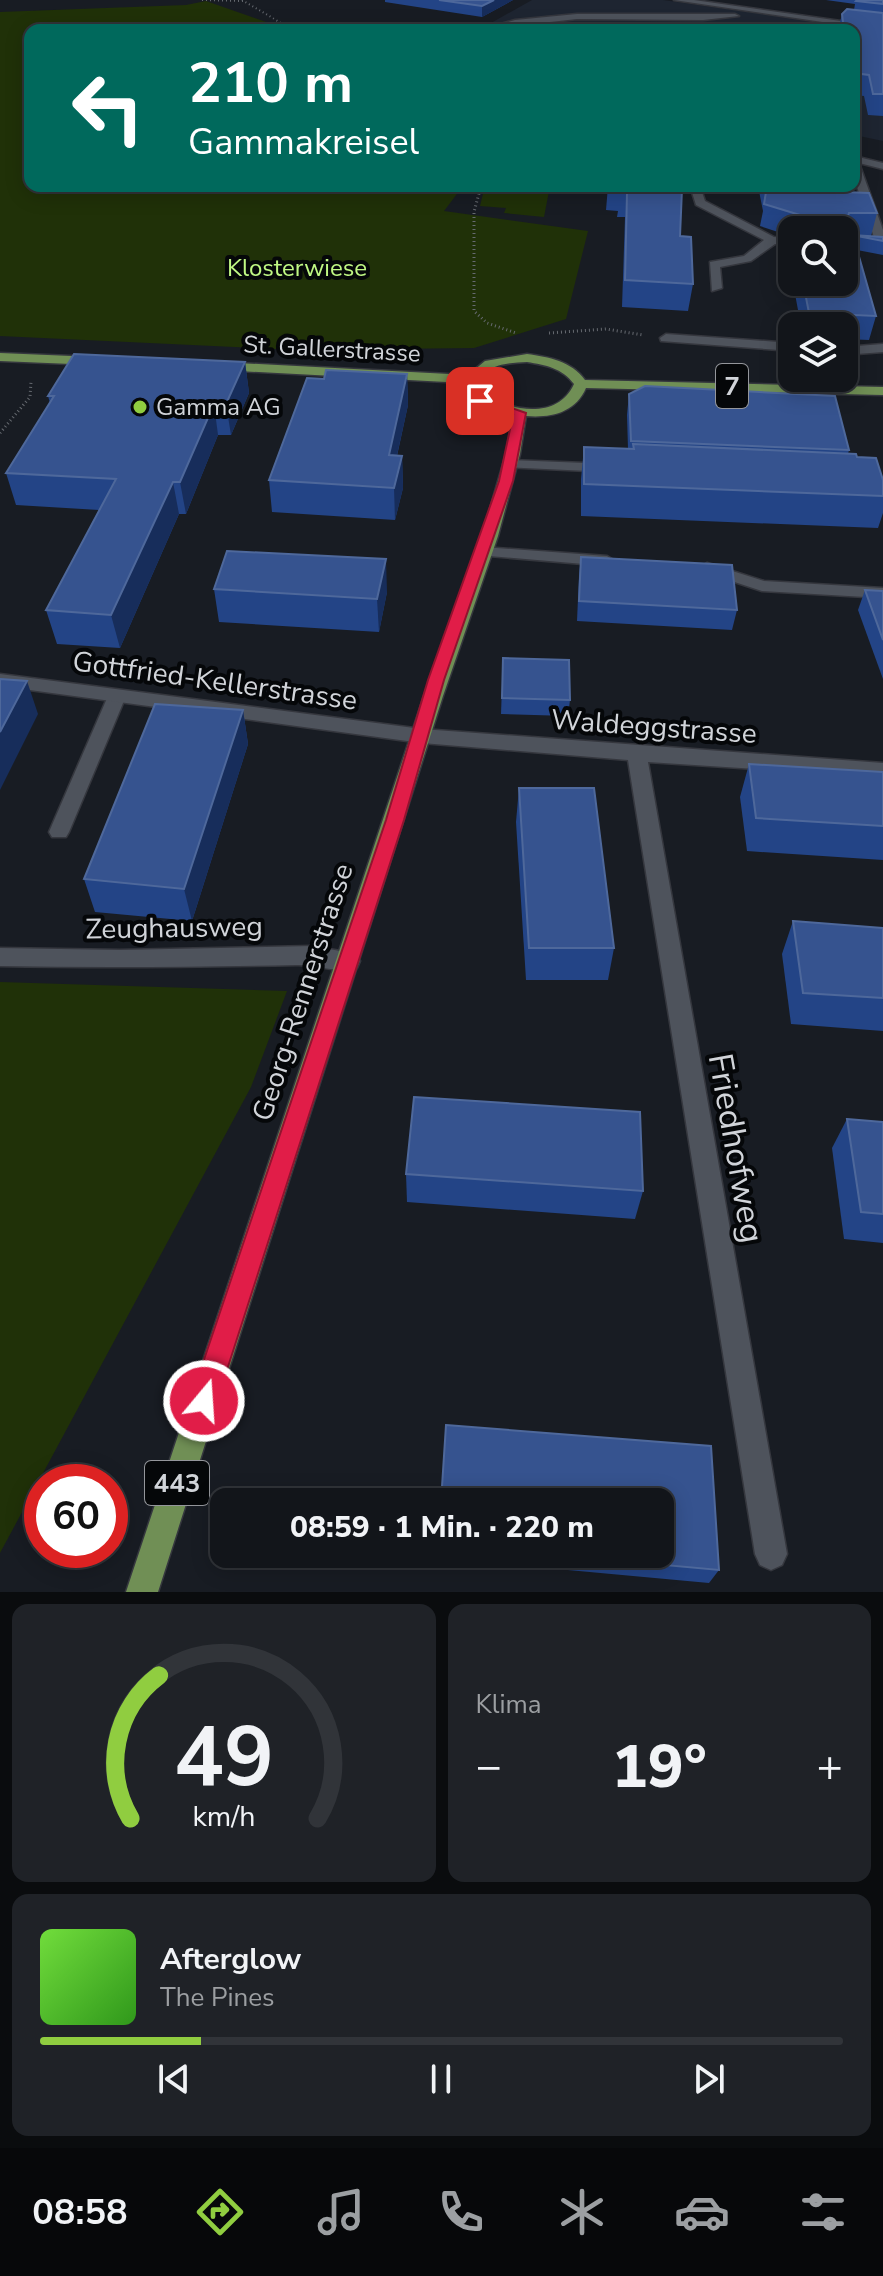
<!DOCTYPE html>
<html lang="de">
<head>
<meta charset="utf-8">
<style>
  body { margin:0; font-family:"Nunito Sans",sans-serif; background:#1f2227; color:#f1f3f6; height:100vh; display:flex; flex-direction:column; font-size:30px; white-space:nowrap }
  * { box-sizing:border-box; margin:0 }
  p { font-size:26px; color:#9c9fa2 }
  .icon { flex:none; width:44px; height:44px; fill:none; stroke:currentColor; stroke-width:2; stroke-linecap:round; stroke-linejoin:round }
  .map { position:relative; height:1592px; overflow:hidden }
  .panel { display:flex; flex-direction:column; gap:12px; padding:12px; background:#0a0c0e; flex:1 }
  .panel>* { flex:none }
  .banner { position:absolute; left:24px; top:24px; width:836px; height:168px; border-radius:16px; box-shadow:0 4px 20px #0003,0 0 0 2px #313439; background:#00695c; color:#fff; overflow:hidden }
  .fabs { position:absolute; left:778px; top:216px; display:grid; gap:16px }
  .fabs a { display:grid; place-items:center; width:80px; height:80px; border-radius:16px; background:#12151a; box-shadow:0 4px 20px #0003,0 0 0 2px #313439; font-size:40px }
  .speed { position:absolute; left:24px; top:1464px; display:flex; gap:16px; font-size:40px; font-weight:700; text-align:center }
  .speed>* { display:grid; place-content:center; width:104px; height:104px; border-radius:50%; background:#12151a; box-shadow:0 4px 20px #0003,0 0 0 2px #313439; line-height:1 }
  .speed .limit { border:12px solid #d22; background:#fff; color:#111 }
  .pin { position:absolute; display:grid; place-items:center; width:68px; height:68px; color:#fff; margin:-34px; border-radius:16px; box-shadow:0 4px 12px #0006 }
  .me { position:absolute; width:88px; margin:-44px; rotate:18deg; stroke-linejoin:round; filter:drop-shadow(0 0 6px #0008) }
  .turn { display:flex; align-items:center; gap:28px; height:168px; padding:0 32px; font-size:36px }
  .turn .icon { width:104px; height:104px; stroke-width:2.5 }
  .turn b { display:block; font-size:56px; line-height:68px }
  .big { font-size:60px; font-weight:800; line-height:1.1 }
  .panel .widget { flex:1; display:flex; flex-direction:column; justify-content:center; gap:12px; min-width:0; padding:0 28px; border-radius:16px; background:#1f2227 }
  .panel .dial { align-items:center; gap:0 }
  .dial svg { height:208px; overflow:visible; fill:none; stroke:#313439; stroke-width:7; stroke-linecap:round; text-anchor:middle }
  .dial text { fill:#f1f3f6; stroke:none }
  .song { display:flex; align-items:center; gap:24px }
  .cover { width:96px; height:96px; border-radius:12px; background:linear-gradient(135deg,hsl(100 70% 55%),hsl(110 70% 35%)) }
  .played { height:8px; border-radius:4px; background:linear-gradient(90deg,#90cd40 20%,#313439 20%) }
  .keys { display:flex; justify-content:space-around; direction:ltr }
  .heat { display:flex; justify-content:space-between; align-items:center; font-size:44px; direction:ltr }
  .panel .tiles { flex:1; display:grid; gap:12px; grid-template-columns:1fr 1fr }
  .widget:last-child { grid-column:span 2 }
  .trip { position:absolute; left:210px; top:1488px; width:464px; height:80px; border-radius:16px; background:#12151a; box-shadow:0 4px 20px #0003,0 0 0 2px #313439; font-weight:800; line-height:80px; text-align:center }
  .menu { display:flex; height:128px; justify-content:space-around; align-items:center; background:#07080a; color:#9c9fa2 }
  .menu .icon { width:56px; height:56px }
  .menu .current { color:#90cd40 }
  .menu b { font-size:36px; color:#f1f3f6 }
  .map>svg:first-child { display:block }
  .built { fill:#1e2531 }
  .green { fill:#203108 }
  .lines { fill:none; stroke-linecap:round; stroke-linejoin:round }
  .service-casing { stroke:#35373e; stroke-width:3 }
  .minor-casing { stroke:#35373e; stroke-width:3 }
  .tertiary-casing { stroke:#35373e; stroke-width:3 }
  .primary-casing { stroke:#35373e; stroke-width:3 }
  .path-far1 { stroke:#666a70; stroke-width:2; stroke-dasharray:1 3; stroke-linecap:butt }
  .path { stroke:#666a70; stroke-width:3; stroke-dasharray:1 3; stroke-linecap:butt }
  .service { fill:#4e535c; fill-rule:evenodd }
  .minor { fill:#4e535c; fill-rule:evenodd }
  .tertiary { fill:#4e535c; fill-rule:evenodd }
  .primary { fill:#708f55; fill-rule:evenodd }
  .wall { fill:#234486; fill-rule:evenodd }
  .shaded-wall { fill:#172d5b }
  .building { fill:#36538f; stroke:#4e689b; stroke-width:2 }
  .route { fill:#e11d48; stroke:#92132f; stroke-width:2 }
  .poi-dot { fill:#90cd40; stroke:#050709; stroke-width:3 }
  .labels { text-anchor:middle; stroke-width:8; stroke-linejoin:round; paint-order:stroke }
  .far-park-label { font-size:24px; fill:#c0f884; stroke:#050709 }
  .far-street-label { font-size:24px; fill:#d1d4d9; stroke:#050709 }
  .far-poi-label { font-size:24px; fill:#d1d4d9; stroke:#050709; text-anchor:start }
  .shield { fill:#050709; stroke:#94969b; stroke-width:2 }
  .shield-label { font-size:26px; font-weight:bold; fill:#d1d4d9 }
  .street-label { font-size:28px; fill:#d1d4d9; stroke:#050709 }
  .near-street-label { font-size:34px; fill:#d1d4d9; stroke:#050709 }
</style>
</head>
<body>
<div class="map">
<svg width="883" height="1592" viewBox="0 0 883 1592">
  <rect width="100%" height="100%" fill="#181c23"/>
  <path class="built" d="M 532,0 L 663,0 L 883,31 L 883,141 L 854,135 L 854,30 L 464,30 L 491,23 Z"/>
  <g class="green">
    <path d="M 206,1 L 289,30 L 30,30 L 30,186 L 463,186 L 444,211 L 588,231 L 566,319 L 474,348 L 296,350 L 0,336 L 0,12 L 186,5 Z"/>
    <path d="M 485,186 L 550,186 L 544,217 L 504,213 L 506,208 L 480,206 Z"/>
    <path d="M 0,982 L 287,991 L 251,1087 L 0,1553 Z"/>
  </g>
  <g class="lines">
    <defs>
      <g id="service">
        <path d="M 577,14 L 735,14 L 739,16 L 703,20 L 577,19 L 480,30 L 515,20 Z"/>
        <path d="M 854,156 L 883,163 L 883,169 L 859,163 L 883,230 L 883,249 L 877,246 L 854,178 Z"/>
        <path d="M 690,186 L 700,186 L 705,201 L 774,237 L 792,238 L 792,244 L 775,244 L 751,261 L 720,267 L 722,288 L 712,291 L 710,262 L 744,256 L 764,240 L 696,205 Z"/>
        <path d="M 666,334 L 792,343 L 792,351 L 661,341 L 660,338 Z"/>
        <path d="M 883,344 L 883,352 L 844,355 L 844,347 Z"/>
        <path d="M 510,460 L 610,464 L 617,468 L 610,472 L 505,467 L 505,461 Z"/>
        <path d="M 483,547 L 607,556 L 615,561 L 607,566 L 477,555 L 475,552 Z"/>
        <path d="M 707,563 L 764,581 L 883,588 L 883,598 L 762,591 L 701,571 L 699,568 Z"/>
        <path d="M 117,690 L 126,696 L 69,832 L 66,837 L 52,837 L 49,832 L 108,696 Z"/>
        <path d="M 312,946 L 357,954 L 360,961 L 357,968 C 339,974 315,964 296,965 C 197,967 99,968 0,966 L 0,948 L 120,950 Z"/>
      </g>
      <path id="minor" d="M 0,674 L 422,729 L 883,763 L 883,777 L 648,762 L 787,1554 L 782,1565 L 771,1570 L 760,1565 L 755,1554 L 628,760 L 422,743 L 0,686 Z"/>
      <path id="tertiary" d="M 674,0 L 694,0 L 883,27 L 883,31 Z"/>
      <g id="primary">
        <path d="M 0,353 L 95,357 L 102,361 L 95,365 L 0,361 Z"/>
        <path d="M 527,354 C 549,357 571,361 585,380 L 883,387 L 883,395 L 586,388 C 575,413 551,418 526,416 L 520,454 L 498,536 L 443,696 L 158,1592 L 126,1592 L 424,696 L 482,536 L 506,454 L 513,415 L 477,402 L 464,390 L 465,383 L 219,370 L 212,366 L 219,362 L 468,375 L 485,361 ZM 527,362 C 546,365 562,368 574,384 C 557,422 505,411 478,389 C 481,364 506,363 527,362 Z"/>
      </g>
    </defs>
    <use href="#service" class="service-casing"/>
    <use href="#minor" class="minor-casing"/>
    <use href="#tertiary" class="tertiary-casing"/>
    <use href="#primary" class="primary-casing"/>
    <g class="path-far1">
      <path d="M 202,0 L 243,1"/>
      <path d="M 242,0 L 293,30"/>
      <path d="M 288,25 L 319,30"/>
    </g>
    <g class="path">
      <path d="M 481,186 L 474,212 L 474,311 L 487,323 L 516,333"/>
      <path d="M 549,333 L 606,329 L 643,335"/>
      <path d="M 0,433 L 30,397 L 31,382"/>
    </g>
    <use href="#service" class="service"/>
    <use href="#minor" class="minor"/>
    <use href="#tertiary" class="tertiary"/>
    <use href="#primary" class="primary"/>
  </g>
  <g class="wall">
    <path d="M 385,0 L 513,0 L 482,17 L 385,2 Z"/>
    <path d="M 826,0 L 883,0 L 883,116 L 868,115 L 864,96 L 854,95 L 854,30 L 838,30 L 842,14 L 854,10 L 855,4 Z"/>
    <path d="M 608,186 L 665,186 L 693,284 L 688,311 L 622,307 L 625,217 L 617,217 L 618,211 L 606,210 Z"/>
    <path d="M 758,186 L 842,186 L 843,192 L 877,213 L 871,236 L 883,237 L 883,255 L 857,250 L 876,316 L 869,340 L 844,339 L 844,326 L 801,326 L 795,294 L 789,293 L 781,247 L 784,234 L 760,226 L 763,211 ZM 792,230 L 844,282 L 792,282 Z"/>
    <path d="M 245,362 L 249,393 L 231,435 L 218,435 L 186,514 L 179,514 L 120,648 L 57,644 L 46,610 L 99,510 L 16,505 L 6,473 L 50,403 L 48,396 Z"/>
    <path d="M 407,374 L 408,405 L 397,456 L 402,456 L 403,488 L 395,520 L 272,512 L 269,480 L 324,379 Z"/>
    <path d="M 629,394 L 849,450 L 848,454 L 857,457 L 883,480 L 883,513 L 878,528 L 581,516 L 581,479 L 584,447 L 628,449 L 627,415 Z"/>
    <path d="M 581,557 L 737,610 L 732,630 L 577,621 L 579,576 Z"/>
    <path d="M 214,589 L 387,592 L 379,632 L 219,622 Z"/>
    <path d="M 865,590 L 883,591 L 883,679 L 858,610 Z"/>
    <path d="M 503,658 L 570,700 L 568,716 L 501,714 Z"/>
    <path d="M 243,710 L 248,744 L 192,921 L 95,912 L 84,879 Z"/>
    <path d="M 749,764 L 883,772 L 883,860 L 747,851 L 740,797 Z"/>
    <path d="M 519,788 L 614,948 L 608,980 L 526,980 L 516,822 Z"/>
    <path d="M 793,921 L 883,928 L 883,1031 L 791,1024 L 782,954 Z"/>
    <path d="M 847,1119 L 883,1122 L 883,1243 L 844,1239 L 832,1148 Z"/>
    <path d="M 406,1174 L 643,1191 L 635,1219 L 407,1202 Z"/>
    <path d="M 438,1554 L 660,1554 L 719,1570 L 709,1583 L 438,1558 Z"/>
  </g>
  <g class="shaded-wall">
    <path d="M 494,0 L 513,0 L 482,17 L 482,6 Z"/>
    <path d="M 245,362 L 249,393 L 231,435 L 226,404 Z"/>
    <path d="M 407,374 L 408,405 L 390,487 L 389,455 Z"/>
    <path d="M 214,404 L 218,435 L 186,514 L 180,482 Z"/>
    <path d="M 402,456 L 403,488 L 395,520 L 394,488 Z"/>
    <path d="M 173,482 L 179,514 L 120,648 L 111,615 Z"/>
    <path d="M 386,559 L 387,592 L 379,632 L 377,599 Z"/>
    <path d="M 27,681 L 38,714 L 0,790 L 0,732 Z"/>
    <path d="M 243,710 L 248,744 L 192,921 L 184,889 Z"/>
  </g>
  <g class="building">
    <path d="M 439,0 L 494,0 L 482,6 Z"/>
    <path d="M 857,0 L 883,0 L 883,4 L 856,1 Z"/>
    <path d="M 847,9 L 883,13 L 883,94 L 873,94 L 869,75 L 854,73 L 854,30 L 844,30 L 842,14 Z"/>
    <path d="M 615,186 L 665,186 L 665,188 L 682,189 L 680,236 L 691,237 L 693,284 L 625,280 L 627,193 L 620,192 L 621,186 Z"/>
    <path d="M 767,186 L 842,186 L 843,192 L 869,193 L 877,213 L 849,213 L 846,222 L 850,225 L 876,316 L 809,313 L 803,282 L 844,282 L 844,230 L 792,230 L 792,257 L 786,224 L 799,223 L 800,215 L 764,204 Z"/>
    <path d="M 852,235 L 883,237 L 883,241 Z"/>
    <path d="M 74,354 L 245,362 L 226,404 L 214,404 L 180,482 L 173,482 L 111,615 L 46,610 L 116,479 L 6,473 L 54,396 L 48,396 Z"/>
    <path d="M 326,370 L 407,374 L 389,455 L 402,456 L 394,488 L 269,480 L 307,378 L 324,379 Z"/>
    <path d="M 645,386 L 835,396 L 849,450 L 631,441 L 629,394 Z"/>
    <path d="M 633,444 L 856,454 L 857,457 L 876,458 L 883,480 L 883,496 L 584,484 L 584,447 L 634,449 Z"/>
    <path d="M 227,551 L 386,559 L 377,599 L 214,589 Z"/>
    <path d="M 581,557 L 732,565 L 737,610 L 579,601 Z"/>
    <path d="M 865,590 L 883,591 L 883,640 Z"/>
    <path d="M 503,658 L 569,660 L 570,700 L 502,698 Z"/>
    <path d="M 0,679 L 27,681 L 0,732 Z"/>
    <path d="M 155,704 L 243,710 L 184,889 L 84,879 Z"/>
    <path d="M 749,764 L 883,772 L 883,826 L 756,818 Z"/>
    <path d="M 519,788 L 594,788 L 614,948 L 529,948 Z"/>
    <path d="M 793,921 L 883,928 L 883,998 L 803,993 Z"/>
    <path d="M 414,1097 L 640,1112 L 643,1191 L 406,1174 Z"/>
    <path d="M 847,1119 L 883,1122 L 883,1214 L 861,1212 Z"/>
    <path d="M 446,1425 L 711,1446 L 719,1570 L 544,1554 L 660,1554 L 660,1502 L 441,1502 Z"/>
  </g>
  <path class="route" d="M 480,397 L 526,413 L 513,481 L 444,680 L 404,820 L 217,1401 L 213,1410 L 204,1414 L 194,1410 L 190,1401 L 386,820 L 428,680 L 499,481 L 513,415 L 476,403 L 476,398 Z"/>
  <circle class="poi-dot" cx="140" cy="407" r="8"/>
  <g class="labels">
    <g class="far-park-label">
      <text x="297" y="276">Klosterwiese</text>
    </g>
    <g class="far-street-label">
      <text transform="translate(332 349) rotate(3)" y="8">St. Gallerstrasse</text>
    </g>
    <g class="far-poi-label">
      <text x="156" y="415">Gamma AG</text>
    </g>
    <g class="shield">
      <rect x="716" y="364" width="32" height="44" rx="6"/>
      <rect x="145" y="1461" width="64" height="44" rx="6"/>
    </g>
    <g class="shield-label">
      <text x="732" y="395">7</text>
      <text x="177" y="1492">443</text>
    </g>
    <g class="street-label">
      <text transform="translate(215 680) rotate(8)" y="10">Gottfried-Kellerstrasse</text>
      <text transform="translate(654 726) rotate(4)" y="10">Waldeggstrasse</text>
      <text transform="translate(174 927) rotate(-1)" y="10">Zeughausweg</text>
      <text transform="translate(302 992) rotate(-72)" y="10">Georg-Rennerstrasse</text>
    </g>
    <g class="near-street-label">
      <text transform="translate(737 1148) rotate(80)" y="12">Friedhofweg</text>
    </g>
  </g>
</svg>
<div class="fabs">
<a><svg class="icon" aria-label="search" viewBox="0 0 24 24"><circle cx="10" cy="10" r="6"/><path d="M15 15l6 6"/></svg></a>
<a><svg class="icon" aria-label="layers" viewBox="0 0 24 24"><path d="M12 4l9 5-9 5-9-5zM3 14l9 5 9-5"/></svg></a>
</div>
<div class="speed"><div class="limit">60</div></div>
<div class="pin" style="left:480px;top:401px;background:#d93025"><svg class="icon" aria-label="arrive" viewBox="0 0 24 24"><path d="M6 21V4h12l-3 4 3 4H6"/></svg></div>
<svg class="me" style="left:204px;top:1401px" viewBox="-20 -20 40 40"><circle r="17" fill="#e11d48" stroke="#fff" stroke-width="3"/><path d="M0-11L8 9 0 5-8 9z" fill="#fff"/></svg>
<div class="trip">08:59 · 1 Min. · 220 m</div>
<div class="banner">
<div class="turn"><svg class="icon" aria-label="left" viewBox="0 0 24 24"><path d="M17 20v-9H6M10 6l-5 5 5 5"/></svg><div><b>210 m</b>Gammakreisel</div></div>
</div>
</div>
<section class="panel">
<div class="tiles">
<div class="widget dial"><svg viewBox="0 0 100 80">
<path d="M14 69A42 42 0 1 1 86 69"/>
<path d="M14 69A42 42 0 0 1 25 14" stroke="#90cd40"/>
<text x="50" y="56" font-size="32" font-weight="700">49</text>
<text x="50" y="72" font-size="11">km/h</text>
</svg></div>
<div class="widget"><p>Klima</p>
<div class="heat"><a>−</a><b class="big">19°</b><a>+</a></div>
</div>
<div class="widget">
<div class="song"><i class="cover"></i><div><b>Afterglow</b><p>The Pines</p></div></div>
<div class="played"></div>
<div class="keys"><svg class="icon" aria-label="previous" viewBox="0 0 24 24"><path d="M18 5L8 12l10 7zM5 5v14"/></svg><svg class="icon" aria-label="pause" viewBox="0 0 24 24"><path d="M8 5v14M16 5v14"/></svg><svg class="icon" aria-label="next" viewBox="0 0 24 24"><path d="M6 5l10 7-10 7zM19 5v14"/></svg></div>
</div>
</div>
</section>
<nav class="menu">
<b>08:58</b>
<svg class="icon current" aria-label="directions" viewBox="0 0 24 24"><path d="M12 3l9 9-9 9-9-9zM9 14v-3h6M13 9l2 2-2 2"/></svg>
<svg class="icon" aria-label="music" viewBox="0 0 24 24"><path d="M9 18V5l10-2v13"/><circle cx="6" cy="18" r="3"/><circle cx="16" cy="16" r="3"/></svg>
<svg class="icon" aria-label="phone" viewBox="0 0 24 24"><path d="M5 4h4l2 5-3 2q2 4 5 5l2-3 5 2v4C11 20 4 13 5 4z"/></svg>
<svg class="icon" aria-label="climate" viewBox="0 0 24 24"><path d="M12 3v18M4 7l16 10M4 17L20 7"/></svg>
<svg class="icon" aria-label="car" viewBox="0 0 24 24"><path d="M5 17H2v-5l4-1 3-4h7l3 4 3 1v5h-3M9 17h6M6 11h13"/><circle cx="7" cy="17" r="2"/><circle cx="17" cy="17" r="2"/></svg>
<svg class="icon" aria-label="filters" viewBox="0 0 24 24"><path d="M4 7h16M4 17h16"/><circle cx="9" cy="7" r="2"/><circle cx="15" cy="17" r="2"/></svg>
</nav>
</body>
</html>
